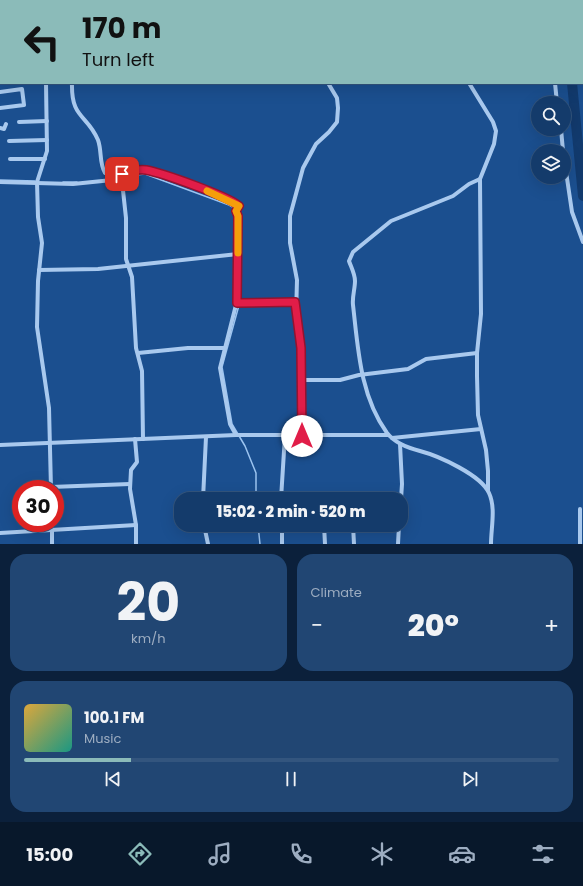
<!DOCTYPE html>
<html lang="en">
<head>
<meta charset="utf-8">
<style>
  body { margin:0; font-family:Poppins,sans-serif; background:#214673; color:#f1f3f6; height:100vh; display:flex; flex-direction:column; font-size:15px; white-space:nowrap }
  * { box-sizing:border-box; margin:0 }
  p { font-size:13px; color:#9dadc1 }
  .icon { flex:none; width:22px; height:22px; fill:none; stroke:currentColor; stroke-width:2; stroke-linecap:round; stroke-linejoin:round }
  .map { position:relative; height:544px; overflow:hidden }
  .side { display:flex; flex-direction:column; gap:10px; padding:10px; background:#0b203b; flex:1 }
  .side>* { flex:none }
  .top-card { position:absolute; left:0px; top:0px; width:583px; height:84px; box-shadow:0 4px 16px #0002,0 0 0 1px #33557e; background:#8bbbb9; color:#111; overflow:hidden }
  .buttons { position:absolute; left:531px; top:96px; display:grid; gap:8px }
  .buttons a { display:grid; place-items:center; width:40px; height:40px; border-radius:50%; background:#143b6b; box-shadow:0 4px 16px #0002,0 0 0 1px #33557e; font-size:20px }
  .speed { position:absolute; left:12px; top:480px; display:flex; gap:8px; font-size:20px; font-weight:700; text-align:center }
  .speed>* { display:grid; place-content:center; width:52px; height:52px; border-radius:50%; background:#143b6b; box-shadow:0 4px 16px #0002,0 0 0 1px #33557e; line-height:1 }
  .speed .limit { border:6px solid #d22; background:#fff; color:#111 }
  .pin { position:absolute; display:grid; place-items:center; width:34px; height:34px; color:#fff; margin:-17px; border-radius:8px; box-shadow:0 2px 6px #0006 }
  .me { position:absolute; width:44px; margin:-22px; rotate:0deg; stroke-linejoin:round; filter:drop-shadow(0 0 3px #0008) }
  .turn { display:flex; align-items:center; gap:14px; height:84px; padding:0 16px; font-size:18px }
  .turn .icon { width:52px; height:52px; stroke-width:2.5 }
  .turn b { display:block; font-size:28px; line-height:34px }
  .big { font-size:30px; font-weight:800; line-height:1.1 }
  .side .widget { flex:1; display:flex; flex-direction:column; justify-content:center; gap:6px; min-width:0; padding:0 14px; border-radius:16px; background:#214673 }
  .side .dial { align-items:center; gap:0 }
  .dial b { font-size:52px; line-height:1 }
  .song { display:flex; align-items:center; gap:12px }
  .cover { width:48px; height:48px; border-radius:6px; background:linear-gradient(135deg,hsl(40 70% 55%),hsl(170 70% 35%)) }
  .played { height:4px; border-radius:2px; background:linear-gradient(90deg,#8bbbb9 20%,#33557e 20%) }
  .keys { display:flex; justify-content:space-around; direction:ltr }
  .heat { display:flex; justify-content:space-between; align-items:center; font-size:22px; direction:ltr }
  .side .tiles { flex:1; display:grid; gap:10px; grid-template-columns:1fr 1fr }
  .widget:last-child { grid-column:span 2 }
  .trip { position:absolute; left:174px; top:492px; width:234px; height:40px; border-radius:16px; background:#143b6b; box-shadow:0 4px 16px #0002,0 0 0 1px #33557e; font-weight:800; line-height:40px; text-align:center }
  .tabs { display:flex; height:64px; justify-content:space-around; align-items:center; background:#08182b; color:#9dadc1 }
  .tabs .icon { width:28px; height:28px }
  .tabs .on { color:#8bbbb9 }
  .tabs b { font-size:18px; color:#f1f3f6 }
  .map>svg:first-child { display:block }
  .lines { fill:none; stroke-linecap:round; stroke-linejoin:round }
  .stream { stroke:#9cc4f0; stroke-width:1.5 }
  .river { stroke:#123a6d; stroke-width:10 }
  .street { stroke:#a9c9ee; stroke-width:4 }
  .route-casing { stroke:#92132f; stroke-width:10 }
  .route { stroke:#e11d48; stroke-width:7 }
  .slow { stroke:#f59e0b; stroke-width:7 }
</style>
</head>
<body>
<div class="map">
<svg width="583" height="544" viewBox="0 0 583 544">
  <rect width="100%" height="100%" fill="#1b4f8f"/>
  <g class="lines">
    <g class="stream">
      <path d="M 110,178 L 145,174 L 229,205 L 240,211 L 241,298 L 222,367 L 232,424 L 245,446 L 256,473 L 256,499"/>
      <path d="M 0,180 L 35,181"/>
      <path d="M 63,182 L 77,182"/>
      <path d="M 258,525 L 260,544"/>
    </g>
    <g class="river">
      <path d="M 563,0 L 563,1"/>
      <path d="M 572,83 L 583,196"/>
    </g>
    <g class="street">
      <path d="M 289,0 L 289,1"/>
      <path d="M 550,0 L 550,1"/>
      <path d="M 0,35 L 1,35"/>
      <path d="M 46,83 L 47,151 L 37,182 L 38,217 L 42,243 L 38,281 L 37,327 L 49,408 L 51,489"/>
      <path d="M 72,83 C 71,119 87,114 98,140 C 102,151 99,163 105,173 L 109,174 C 120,172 132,170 143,170 C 158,170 228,196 239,206 L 236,211 L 238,216 L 238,297 L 220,368 L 230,424 L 236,435"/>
      <path d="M 260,83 L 281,83"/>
      <path d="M 469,83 L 493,122 L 496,131 L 494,144 L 480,179 L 481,314 L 477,353 L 477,376 L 478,415 L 486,450 L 488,471 L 488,490"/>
      <path d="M 555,83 L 557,103"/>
      <path d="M 0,92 L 22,89 L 24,105 L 0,108"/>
      <path d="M 19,122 L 47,121"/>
      <path d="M 0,128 L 4,129 L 6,124"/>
      <path d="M 561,129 L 563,151"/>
      <path d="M 9,141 L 47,140"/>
      <path d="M 564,158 L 572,212 L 583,242"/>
      <path d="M 10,159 L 45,159"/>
      <path d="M 121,172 L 126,218 L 126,259 L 132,277 L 136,348 L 142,371 L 143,439"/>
      <path d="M 480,179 L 469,184 L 453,196 L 391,221 L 353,252 L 349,261 C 351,267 355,274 355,281 C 355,289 352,297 353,305 C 358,348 360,396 387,433 C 395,443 408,448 420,451 C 439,456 481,475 489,493 C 496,508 491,528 491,544"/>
      <path d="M 0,182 L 73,184 L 122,179"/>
      <path d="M 39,270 L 98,269 L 238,254"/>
      <path d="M 237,303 L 295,302"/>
      <path d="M 138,353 L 188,348 L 224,348"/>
      <path d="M 302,380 L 340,380 L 359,375 L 408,369 L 426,359 L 477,353"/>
      <path d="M 302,436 L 301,348 L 296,316 L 297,280 L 290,243 L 290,216 L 303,168 L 316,144 L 329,132 L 337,122 L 338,108 L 337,98 L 328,83"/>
      <path d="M 392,438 L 481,429"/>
      <path d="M 135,439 L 137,462 L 131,470 L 130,489 L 136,525 L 136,544"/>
      <path d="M 400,444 L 402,484 L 401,499"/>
      <path d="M 0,445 L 236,435 L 388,435"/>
      <path d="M 51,487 L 130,484"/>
      <path d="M 203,499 L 206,437"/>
      <path d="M 281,499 L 285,435"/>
      <path d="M 52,523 L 52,544"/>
      <path d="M 204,525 L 208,544"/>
      <path d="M 324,525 L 325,544"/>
      <path d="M 353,525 L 354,544"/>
      <path d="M 0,533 L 136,525"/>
      <path d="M 282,544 L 282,525"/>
      <path d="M 398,544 L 399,525"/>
      <path d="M 580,544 L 580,509"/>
    </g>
  </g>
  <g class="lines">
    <defs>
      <path id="route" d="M 122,174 L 121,172 C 129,171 139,169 146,170 C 162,173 228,196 239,206 L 236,211 L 238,216 L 237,303 L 295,302 L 301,348 L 302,436"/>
    </defs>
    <use href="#route" class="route-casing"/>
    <use href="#route" class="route"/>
    <path class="slow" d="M 207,191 L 239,206 L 236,211 L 238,216 L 238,253"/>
  </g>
</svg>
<div class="buttons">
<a><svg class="icon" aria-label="search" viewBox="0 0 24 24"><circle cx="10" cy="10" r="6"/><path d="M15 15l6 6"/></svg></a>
<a><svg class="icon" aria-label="layers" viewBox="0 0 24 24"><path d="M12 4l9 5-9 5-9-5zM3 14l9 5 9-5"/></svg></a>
</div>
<div class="speed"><div class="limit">30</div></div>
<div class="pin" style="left:122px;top:174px;background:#d93025"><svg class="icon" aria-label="arrive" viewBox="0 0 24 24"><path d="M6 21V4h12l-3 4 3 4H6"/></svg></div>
<svg class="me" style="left:302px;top:436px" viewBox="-20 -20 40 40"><circle r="19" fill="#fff"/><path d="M0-13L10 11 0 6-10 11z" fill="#e11d48"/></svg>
<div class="trip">15:02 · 2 min · 520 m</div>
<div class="top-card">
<div class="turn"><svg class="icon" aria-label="left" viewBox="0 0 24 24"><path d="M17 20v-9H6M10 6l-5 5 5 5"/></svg><div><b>170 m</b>Turn left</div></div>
</div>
</div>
<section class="side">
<div class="tiles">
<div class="widget dial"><b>20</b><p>km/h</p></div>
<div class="widget"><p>Climate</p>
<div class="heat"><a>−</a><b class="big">20°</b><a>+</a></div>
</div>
<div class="widget">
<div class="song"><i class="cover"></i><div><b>100.1 FM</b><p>Music</p></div></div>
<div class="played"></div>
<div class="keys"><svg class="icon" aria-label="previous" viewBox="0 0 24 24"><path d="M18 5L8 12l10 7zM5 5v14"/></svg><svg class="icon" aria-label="pause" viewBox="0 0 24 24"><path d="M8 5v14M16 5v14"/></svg><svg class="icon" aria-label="next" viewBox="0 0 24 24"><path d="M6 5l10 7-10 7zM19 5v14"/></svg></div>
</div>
</div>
</section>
<nav class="tabs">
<b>15:00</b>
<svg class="icon on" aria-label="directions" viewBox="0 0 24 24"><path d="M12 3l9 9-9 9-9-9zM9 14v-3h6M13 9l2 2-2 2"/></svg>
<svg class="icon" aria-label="music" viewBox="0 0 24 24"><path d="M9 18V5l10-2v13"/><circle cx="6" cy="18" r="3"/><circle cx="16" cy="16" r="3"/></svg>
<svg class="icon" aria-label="phone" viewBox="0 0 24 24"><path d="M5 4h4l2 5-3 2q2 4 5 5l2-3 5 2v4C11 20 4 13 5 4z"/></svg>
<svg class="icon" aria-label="climate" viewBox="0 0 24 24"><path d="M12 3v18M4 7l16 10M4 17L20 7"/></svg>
<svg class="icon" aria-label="car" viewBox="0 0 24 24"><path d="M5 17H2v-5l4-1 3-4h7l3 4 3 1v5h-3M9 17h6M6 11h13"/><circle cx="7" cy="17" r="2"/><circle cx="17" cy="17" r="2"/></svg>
<svg class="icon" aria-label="filters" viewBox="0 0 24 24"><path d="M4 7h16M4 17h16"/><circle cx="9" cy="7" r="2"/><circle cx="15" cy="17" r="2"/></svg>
</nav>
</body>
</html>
